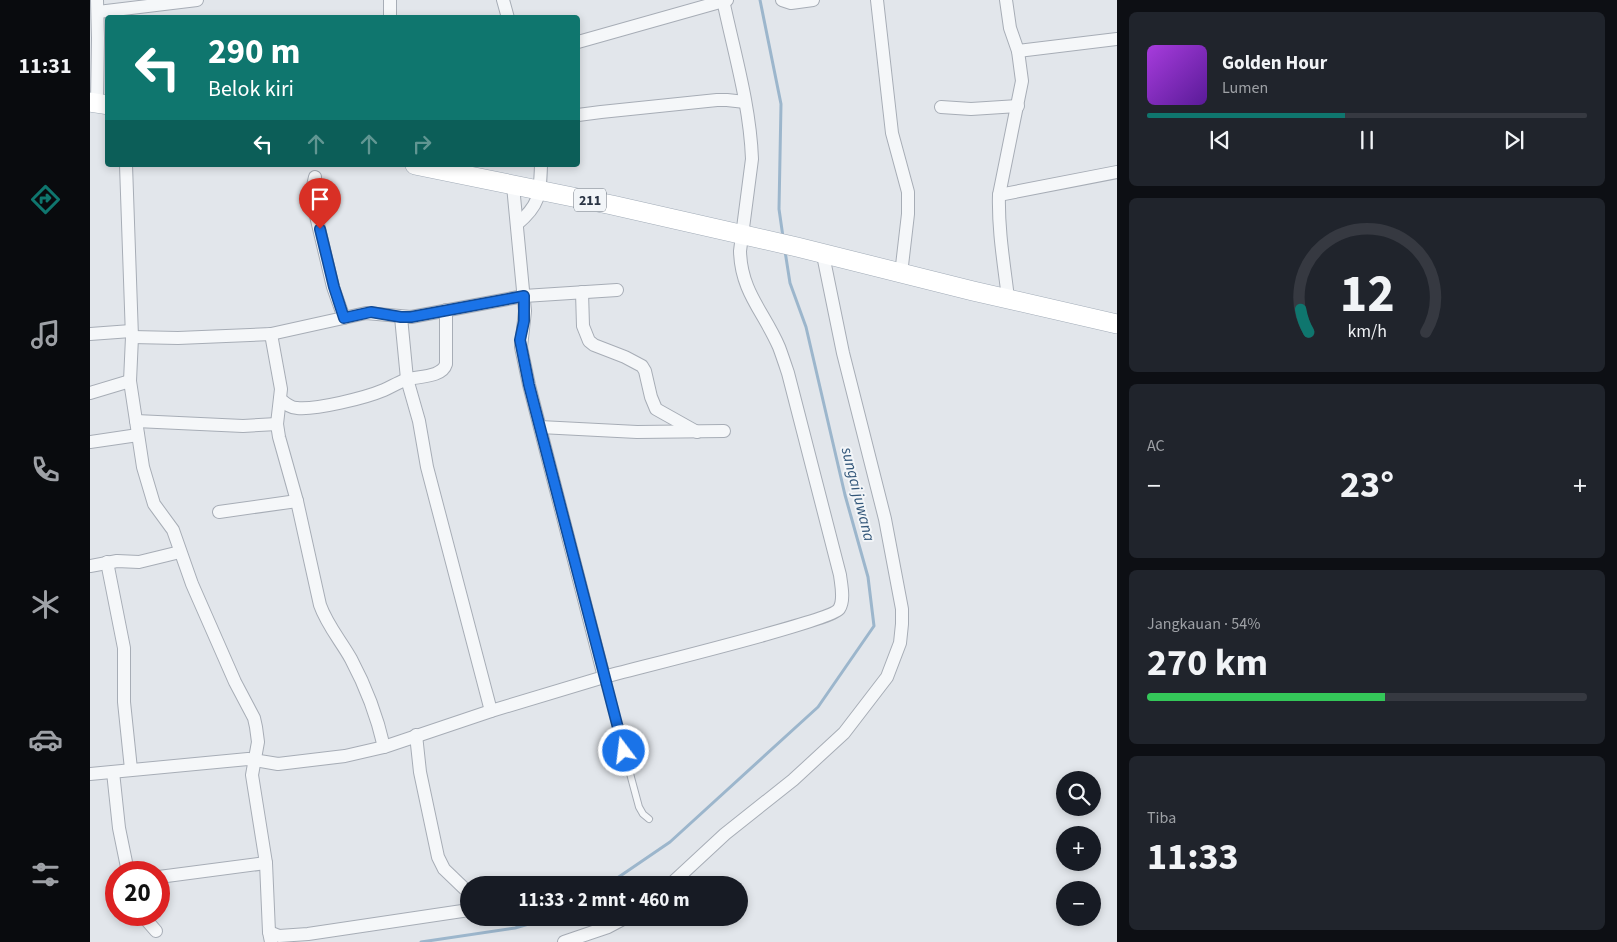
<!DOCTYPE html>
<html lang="id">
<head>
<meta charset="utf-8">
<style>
  body { margin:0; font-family:"Source Sans 3",sans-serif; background:#20242c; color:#f1f3f6; height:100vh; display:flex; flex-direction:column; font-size:19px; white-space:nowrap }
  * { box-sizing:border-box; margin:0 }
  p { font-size:16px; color:#9ea1a6 }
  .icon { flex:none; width:28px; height:28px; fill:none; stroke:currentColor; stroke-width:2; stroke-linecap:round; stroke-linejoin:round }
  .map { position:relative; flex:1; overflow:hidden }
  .drawer { display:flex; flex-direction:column; gap:12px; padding:12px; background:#0d0f14; width:500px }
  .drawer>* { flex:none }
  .top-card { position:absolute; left:15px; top:15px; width:475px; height:152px; border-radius:5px; box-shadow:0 2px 8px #0003; background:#0f766e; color:#fff; overflow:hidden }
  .tools { position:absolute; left:966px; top:771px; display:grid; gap:10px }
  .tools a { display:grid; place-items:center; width:45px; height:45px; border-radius:50%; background:#171b24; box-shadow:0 2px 8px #0003; font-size:25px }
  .speed { position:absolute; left:15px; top:861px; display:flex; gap:10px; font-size:25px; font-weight:700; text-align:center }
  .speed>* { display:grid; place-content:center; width:65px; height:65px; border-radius:50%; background:#171b24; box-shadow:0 2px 8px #0003; line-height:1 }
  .speed .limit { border:8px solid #d22; background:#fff; color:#111 }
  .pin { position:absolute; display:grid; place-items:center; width:42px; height:42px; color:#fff; margin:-51px -21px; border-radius:50% 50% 50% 0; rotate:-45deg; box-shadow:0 0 5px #0007 }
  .pin .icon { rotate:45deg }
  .me { position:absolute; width:55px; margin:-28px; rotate:345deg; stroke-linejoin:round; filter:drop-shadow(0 0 4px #0008) }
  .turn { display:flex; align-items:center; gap:18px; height:105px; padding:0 20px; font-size:22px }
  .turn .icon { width:65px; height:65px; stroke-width:2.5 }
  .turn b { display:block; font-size:35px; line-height:42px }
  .lanes { display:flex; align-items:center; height:48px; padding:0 20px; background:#0003; justify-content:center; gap:25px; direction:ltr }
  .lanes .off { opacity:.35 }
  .big { font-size:38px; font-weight:700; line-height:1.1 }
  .drawer .widget { flex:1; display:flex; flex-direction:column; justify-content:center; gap:8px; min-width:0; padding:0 18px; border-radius:8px; background:#20242c }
  .drawer .dial { align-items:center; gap:0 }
  .dial svg { height:130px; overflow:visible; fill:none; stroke:#363941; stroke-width:7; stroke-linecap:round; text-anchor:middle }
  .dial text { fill:#f1f3f6; stroke:none }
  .song { display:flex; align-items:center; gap:15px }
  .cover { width:60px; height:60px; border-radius:8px; background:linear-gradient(135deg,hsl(280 70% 55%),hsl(270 70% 35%)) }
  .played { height:5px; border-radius:2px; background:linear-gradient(90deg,#0f766e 45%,#363941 45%) }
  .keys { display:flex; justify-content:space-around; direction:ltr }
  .heat { display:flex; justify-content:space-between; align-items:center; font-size:28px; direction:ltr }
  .charge { height:8px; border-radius:4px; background:linear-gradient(90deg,#34c759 54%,#363941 0) }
  .trip { position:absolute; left:370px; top:876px; width:288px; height:50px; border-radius:25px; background:#171b24; box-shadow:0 2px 8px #0003; font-weight:700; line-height:50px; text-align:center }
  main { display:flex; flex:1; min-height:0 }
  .menu { display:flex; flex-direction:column; width:90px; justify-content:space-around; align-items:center; background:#090b0e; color:#9ea1a6 }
  .menu .icon { width:35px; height:35px }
  .menu .selected { color:#0f766e }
  .menu b { font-size:22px; color:#f1f3f6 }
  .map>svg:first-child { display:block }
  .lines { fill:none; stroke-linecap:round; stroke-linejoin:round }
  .stream { stroke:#9cb6cc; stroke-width:3 }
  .service-casing { stroke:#a7adb6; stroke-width:8 }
  .minor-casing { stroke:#a7adb6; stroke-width:14 }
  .primary-casing { stroke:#a1abb7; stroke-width:20 }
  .service { stroke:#f5f7f9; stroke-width:6 }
  .minor { stroke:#f5f7f9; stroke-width:12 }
  .primary { stroke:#fff; stroke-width:19 }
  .route-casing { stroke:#114b97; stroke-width:12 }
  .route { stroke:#1a73e8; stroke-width:9 }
  .labels { text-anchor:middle; stroke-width:4; stroke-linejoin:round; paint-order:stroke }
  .shield { fill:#f2f5f8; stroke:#666e7a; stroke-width:1 }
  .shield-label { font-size:14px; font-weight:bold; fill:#2a3444 }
  .water-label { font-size:16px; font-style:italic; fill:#325679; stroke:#f2f5f8 }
</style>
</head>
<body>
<main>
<nav class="menu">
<b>11:31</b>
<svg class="icon selected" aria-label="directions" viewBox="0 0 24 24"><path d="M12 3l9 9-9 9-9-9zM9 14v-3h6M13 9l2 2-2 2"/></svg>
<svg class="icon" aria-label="music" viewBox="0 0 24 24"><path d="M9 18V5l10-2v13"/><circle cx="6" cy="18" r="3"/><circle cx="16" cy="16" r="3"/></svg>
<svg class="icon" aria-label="phone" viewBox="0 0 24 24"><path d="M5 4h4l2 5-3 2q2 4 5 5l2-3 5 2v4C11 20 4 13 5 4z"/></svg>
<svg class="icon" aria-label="climate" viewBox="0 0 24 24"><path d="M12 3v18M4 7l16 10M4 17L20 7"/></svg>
<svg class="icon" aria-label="car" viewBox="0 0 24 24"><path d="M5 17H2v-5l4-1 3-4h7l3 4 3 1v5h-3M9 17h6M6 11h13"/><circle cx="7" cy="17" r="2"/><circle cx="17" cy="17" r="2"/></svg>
<svg class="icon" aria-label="filters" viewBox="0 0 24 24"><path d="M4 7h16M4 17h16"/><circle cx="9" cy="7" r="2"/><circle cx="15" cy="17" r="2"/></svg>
</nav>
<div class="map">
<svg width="1027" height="942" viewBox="0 0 1027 942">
  <rect width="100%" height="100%" fill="#e2e6eb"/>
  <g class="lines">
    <g class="stream">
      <path d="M 670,0 L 691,104 L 689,209 L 693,237"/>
      <path d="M 517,885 L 580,842 L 728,707 L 784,626 L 778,577 L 755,495 L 716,327 L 700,283 L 695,251"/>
      <path d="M 331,942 L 425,928 L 459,918"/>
    </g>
    <defs>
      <path id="service" d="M 514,677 L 549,807 L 553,814 L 559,819"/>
      <g id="minor">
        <path d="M 7,0 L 8,38 L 7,103"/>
        <path d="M 300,0 L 300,18"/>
        <path d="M 413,0 L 418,18"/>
        <path d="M 692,0 L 701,3 L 723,0"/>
        <path d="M 787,0 L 802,133 L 818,192 L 818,214 L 811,274"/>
        <path d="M 916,0 L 920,28 L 928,51 L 932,81 L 909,195 C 908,230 914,264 918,298"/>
        <path d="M 8,12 L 107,0"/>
        <path d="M 488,42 L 637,0"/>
        <path d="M 928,51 L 1027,39"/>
        <path d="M 851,107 L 881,109 L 928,106"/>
        <path d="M 488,115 L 511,112 L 627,100 L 637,100 L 655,102"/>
        <path d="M 36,165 L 42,337 L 40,381 L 53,467 L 64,504 L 83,530 L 102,584 L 145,682 L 164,718 L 166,727 L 168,742 L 162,775 L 176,863 L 179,932 L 181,942"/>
        <path d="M 225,177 L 222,190 L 222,199 L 243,287 L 254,318"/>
        <path d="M 909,195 L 1027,172"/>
        <path d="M 427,224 C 450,205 450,194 451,165"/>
        <path d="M 492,292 L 493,326 L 499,341 L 504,345 L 535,357 L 552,366 L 555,371 L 561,397 L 566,409 L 607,432"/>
        <path d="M 311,317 L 317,379 L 329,421 L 337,467 L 401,711"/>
        <path d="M 0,334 L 41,331"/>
        <path d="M 181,334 L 191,389 L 187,424 L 189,437 L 207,501 L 230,605 C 237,625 251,641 261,659 C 276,687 287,716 294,747"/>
        <path d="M 42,337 L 88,338 L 181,334 L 276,313 L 321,317 L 434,296 L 527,290"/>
        <path d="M 0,393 L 40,381"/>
        <path d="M 190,399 C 195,403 200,408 207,408 C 226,410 275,398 294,390 C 301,387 307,383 315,380 C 326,376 352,378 356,364 L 356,310"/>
        <path d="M 46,421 L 153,426 L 187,424"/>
        <path d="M 450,427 L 547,432 L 634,431"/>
        <path d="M 0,442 L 48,435"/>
        <path d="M 129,512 L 207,501"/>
        <path d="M 17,562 L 34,648 L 34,702 L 41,769"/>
        <path d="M 0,566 L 27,561 L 49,562 L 90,552"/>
        <path d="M 514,677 C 542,669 741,621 749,609 C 755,600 751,584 750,575 L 698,373 C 695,364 692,355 689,347 C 674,312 651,292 650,251 L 662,159 C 660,105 644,52 633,0"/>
        <path d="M 326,735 L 330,772 L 348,857 L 354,869 L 379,893"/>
        <path d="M 23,772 L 29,828 L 38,872"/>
        <path d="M 0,774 L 158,759 L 188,764 L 255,756 L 294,747 L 401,711 L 514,677 L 439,385 L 431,347 L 435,311 L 423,186"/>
        <path d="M 69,877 L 176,863"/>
        <path d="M 580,885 L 635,834 L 703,780 L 754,733 L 797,677 L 810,643 L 812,624 L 812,609 L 795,519 L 753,353 L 733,255"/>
        <path d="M 52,915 L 66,931"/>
        <path d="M 179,932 L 189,936 L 218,934 L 379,910"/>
        <path d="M 474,942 L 518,927 L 535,918"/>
      </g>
      <g id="primary">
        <path d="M 0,102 L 18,105"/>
        <path d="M 325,165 L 522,205 L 707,247 L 883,291 L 1027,324"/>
      </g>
    </defs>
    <use href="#service" class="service-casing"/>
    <use href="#minor" class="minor-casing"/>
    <use href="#primary" class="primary-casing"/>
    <use href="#service" class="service"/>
    <use href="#minor" class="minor"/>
    <use href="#primary" class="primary"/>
  </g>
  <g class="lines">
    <defs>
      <path id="route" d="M 230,229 L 244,287 L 254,318 L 281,312 L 311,317 L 321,317 L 434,296 L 434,321 L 430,340 L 439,385 L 534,751"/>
    </defs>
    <use href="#route" class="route-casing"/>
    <use href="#route" class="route"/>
  </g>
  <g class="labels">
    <rect class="shield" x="484" y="188.5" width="32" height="23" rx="4"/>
    <g class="shield-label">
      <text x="500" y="205">211</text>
    </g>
    <g class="water-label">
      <text transform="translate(769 494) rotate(76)" y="6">sungai juwana</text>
    </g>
  </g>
</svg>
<div class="tools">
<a><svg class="icon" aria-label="search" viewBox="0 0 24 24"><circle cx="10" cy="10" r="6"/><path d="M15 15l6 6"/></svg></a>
<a>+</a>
<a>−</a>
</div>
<div class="speed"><div class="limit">20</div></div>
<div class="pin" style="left:230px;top:229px;background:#d93025"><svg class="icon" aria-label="arrive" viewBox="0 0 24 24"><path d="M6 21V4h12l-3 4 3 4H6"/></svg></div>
<svg class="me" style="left:534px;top:751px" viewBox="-20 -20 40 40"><circle r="17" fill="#1a73e8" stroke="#fff" stroke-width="3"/><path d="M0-11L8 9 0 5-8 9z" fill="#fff"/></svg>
<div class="trip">11:33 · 2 mnt · 460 m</div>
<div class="top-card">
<div class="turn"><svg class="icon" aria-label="left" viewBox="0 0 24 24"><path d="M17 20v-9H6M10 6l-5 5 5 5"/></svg><div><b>290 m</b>Belok kiri</div></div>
<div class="lanes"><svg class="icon" aria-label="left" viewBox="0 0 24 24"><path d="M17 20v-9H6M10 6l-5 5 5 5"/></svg><svg class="icon off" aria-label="ahead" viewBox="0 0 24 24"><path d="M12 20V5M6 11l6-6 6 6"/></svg><svg class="icon off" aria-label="ahead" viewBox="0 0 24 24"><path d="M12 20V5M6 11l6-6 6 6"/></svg><svg class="icon off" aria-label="right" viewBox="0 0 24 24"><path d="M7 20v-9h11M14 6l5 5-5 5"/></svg></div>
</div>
</div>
<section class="drawer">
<div class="widget">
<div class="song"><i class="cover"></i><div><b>Golden Hour</b><p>Lumen</p></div></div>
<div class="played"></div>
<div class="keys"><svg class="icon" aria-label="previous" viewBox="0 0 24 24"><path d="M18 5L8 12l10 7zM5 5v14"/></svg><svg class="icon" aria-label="pause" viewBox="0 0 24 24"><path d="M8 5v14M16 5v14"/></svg><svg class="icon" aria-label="next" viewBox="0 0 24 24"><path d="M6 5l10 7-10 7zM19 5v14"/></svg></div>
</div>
<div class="widget dial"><svg viewBox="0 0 100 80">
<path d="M14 69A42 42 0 1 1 86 69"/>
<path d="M14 69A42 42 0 0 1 9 55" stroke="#0f766e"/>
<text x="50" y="56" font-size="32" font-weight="700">12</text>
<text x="50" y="72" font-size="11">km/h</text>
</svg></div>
<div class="widget"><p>AC</p>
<div class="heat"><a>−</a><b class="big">23°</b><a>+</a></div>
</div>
<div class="widget"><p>Jangkauan · 54%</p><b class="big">270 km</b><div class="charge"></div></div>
<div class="widget"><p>Tiba</p><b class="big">11:33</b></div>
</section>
</main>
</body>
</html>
